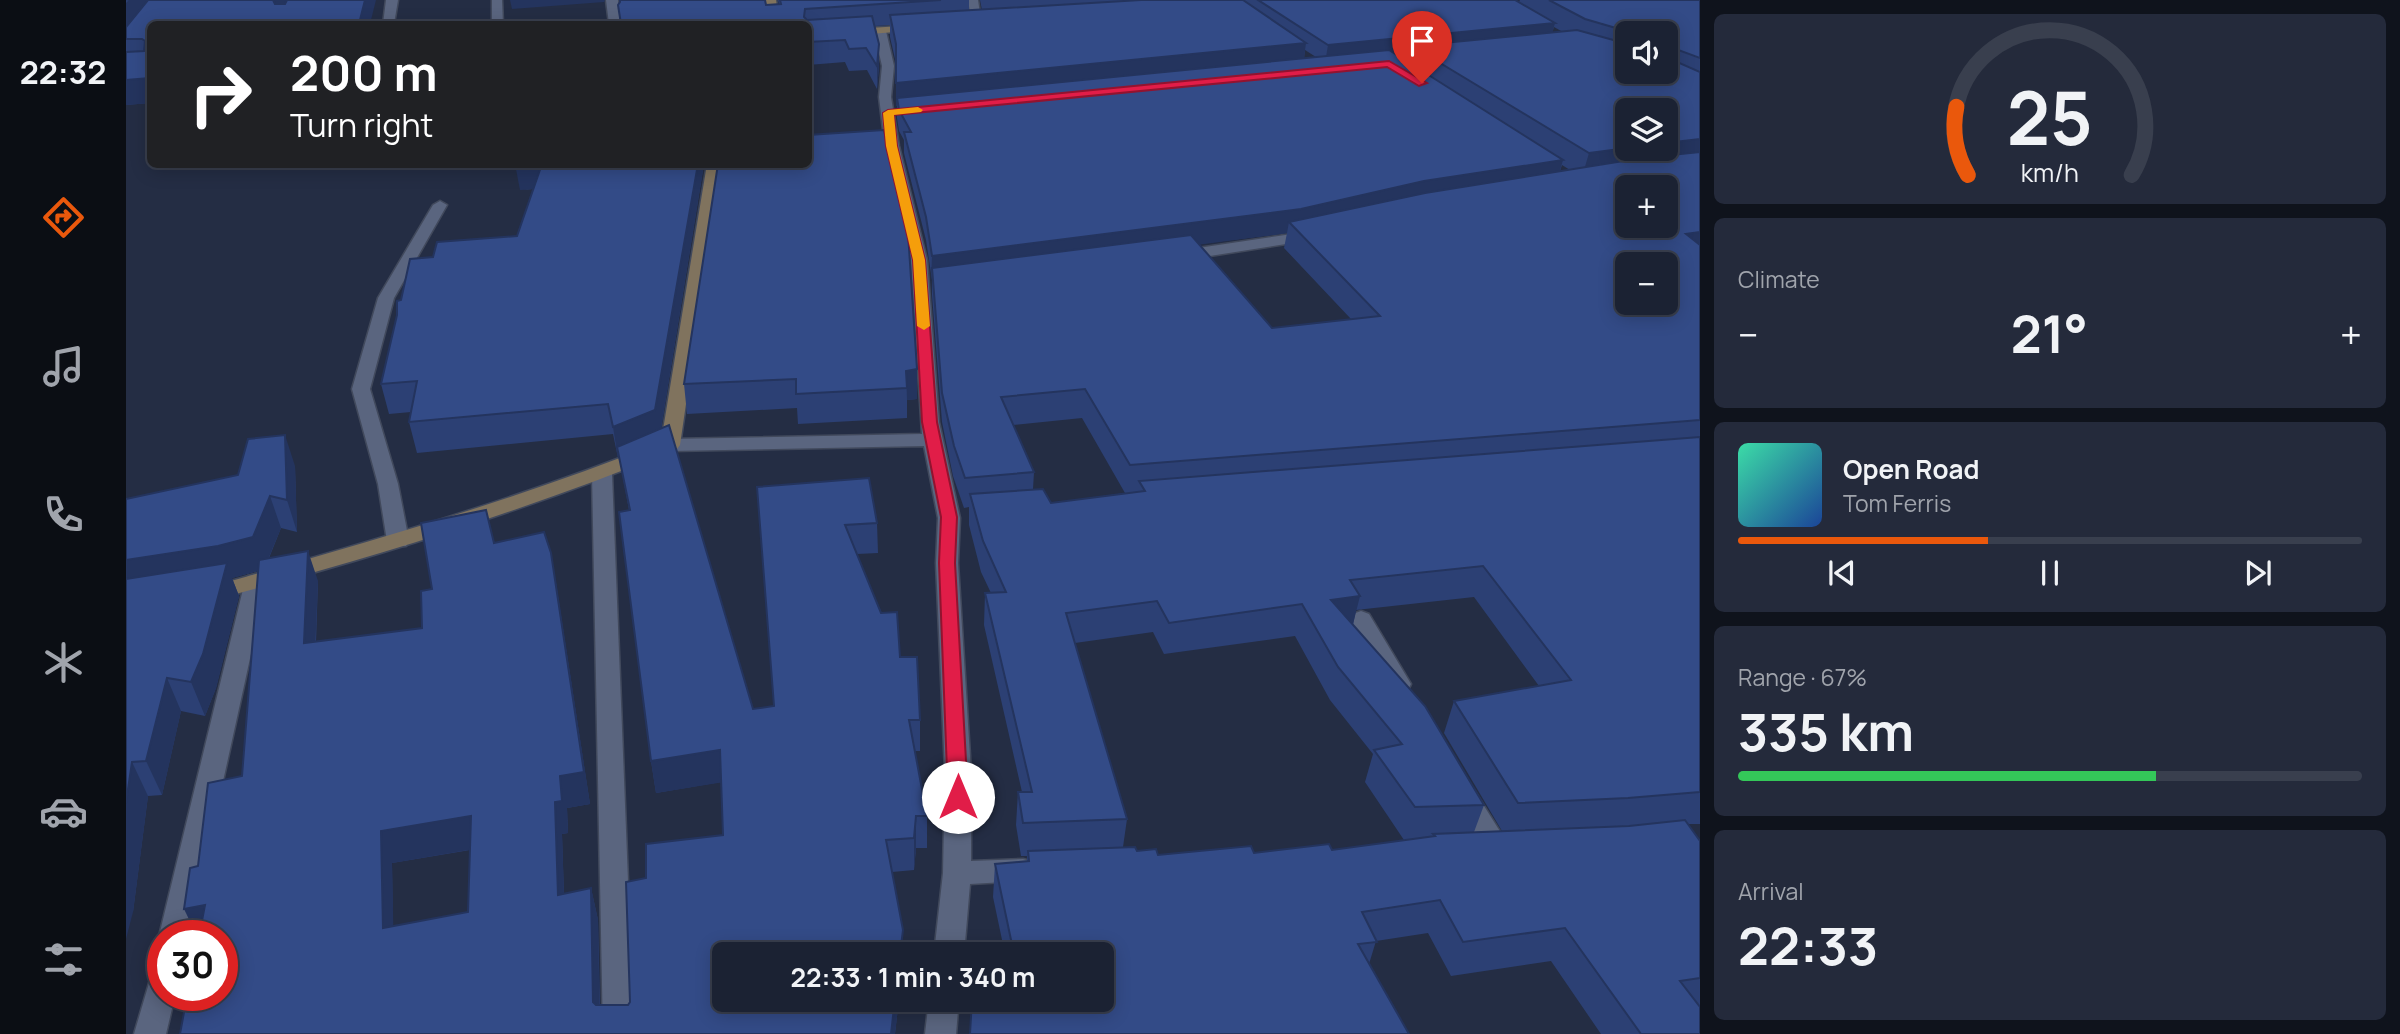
<!DOCTYPE html>
<html lang="en">
<head>
<meta charset="utf-8">
<style>
  body { margin:0; font-family:Manrope,sans-serif; background:#242a3b; color:#f1f3f6; height:100vh; display:flex; flex-direction:column; font-size:26px; white-space:nowrap }
  * { box-sizing:border-box; margin:0 }
  p { font-size:23px; color:#a0a4ac }
  .icon { flex:none; width:38px; height:38px; fill:none; stroke:currentColor; stroke-width:2; stroke-linecap:round; stroke-linejoin:round }
  .map { position:relative; flex:1; overflow:hidden }
  .details { display:flex; flex-direction:column; gap:14px; padding:14px; background:#0f131c; width:700px }
  .details>* { flex:none }
  .top-card { position:absolute; left:21px; top:21px; width:665px; height:147px; border-radius:10px; box-shadow:0 4px 18px #0003,0 0 0 2px #393f4e; background:#202124; color:#fff; overflow:hidden }
  .tools { position:absolute; left:1489px; top:21px; display:grid; gap:14px }
  .tools a { display:grid; place-items:center; width:63px; height:63px; border-radius:10px; background:#1b2233; box-shadow:0 4px 18px #0003,0 0 0 2px #393f4e; font-size:35px }
  .speed { position:absolute; left:21px; top:920px; display:flex; gap:14px; font-size:35px; font-weight:700; text-align:center }
  .speed>* { display:grid; place-content:center; width:91px; height:91px; border-radius:50%; background:#1b2233; box-shadow:0 4px 18px #0003,0 0 0 2px #393f4e; line-height:1 }
  .speed .limit { border:10px solid #d22; background:#fff; color:#111 }
  .pin { position:absolute; display:grid; place-items:center; width:60px; height:60px; color:#fff; margin:-72px -30px; border-radius:50% 50% 50% 0; rotate:-45deg; box-shadow:0 0 7px #0007 }
  .pin .icon { rotate:45deg }
  .me { position:absolute; width:77px; margin:-38px; rotate:0deg; stroke-linejoin:round; filter:drop-shadow(0 0 5px #0008) }
  .turn { display:flex; align-items:center; gap:24px; height:147px; padding:0 28px; font-size:32px }
  .turn .icon { width:91px; height:91px; stroke-width:2.5 }
  .turn b { display:block; font-size:49px; line-height:60px }
  .big { font-size:52px; font-weight:700; line-height:1.1 }
  .details .widget { flex:1; display:flex; flex-direction:column; justify-content:center; gap:10px; min-width:0; padding:0 24px; border-radius:10px; background:#242a3b }
  .details .dial { align-items:center; gap:0 }
  .dial svg { height:182px; overflow:visible; fill:none; stroke:#393f4e; stroke-width:7; stroke-linecap:round; text-anchor:middle }
  .dial text { fill:#f1f3f6; stroke:none }
  .song { display:flex; align-items:center; gap:21px }
  .cover { width:84px; height:84px; border-radius:10px; background:linear-gradient(135deg,hsl(160 70% 55%),hsl(220 70% 35%)) }
  .played { height:7px; border-radius:4px; background:linear-gradient(90deg,#ea580c 40%,#393f4e 40%) }
  .keys { display:flex; justify-content:space-around; direction:ltr }
  .heat { display:flex; justify-content:space-between; align-items:center; font-size:38px; direction:ltr }
  .charge { height:10px; border-radius:5px; background:linear-gradient(90deg,#34c759 67%,#393f4e 0) }
  .trip { position:absolute; left:586px; top:942px; width:402px; height:70px; border-radius:10px; background:#1b2233; box-shadow:0 4px 18px #0003,0 0 0 2px #393f4e; font-weight:700; line-height:70px; text-align:center }
  main { display:flex; flex:1; min-height:0 }
  .dock { display:flex; flex-direction:column; width:126px; justify-content:space-around; align-items:center; background:#0b0e14; color:#a0a4ac }
  .dock .icon { width:49px; height:49px }
  .dock .active { color:#ea580c }
  .dock b { font-size:32px; color:#f1f3f6 }
  .map>svg:first-child { display:block }
  .lines { fill:none; stroke-linecap:round; stroke-linejoin:round }
  .street-casing { stroke:#41495c; stroke-width:3 }
  .secondary-casing { stroke:#41495c; stroke-width:3 }
  .street { fill:#5a657f; fill-rule:evenodd }
  .secondary { fill:#80735e; fill-rule:evenodd }
  .wall { fill:#2c4074; fill-rule:evenodd }
  .shaded-wall { fill:#24345e }
  .building { fill:#334b87; stroke:#24345e; stroke-width:2; fill-rule:evenodd }
  .route { fill:#e11d48; stroke:#92132f; stroke-width:2 }
  .slow { fill:#f59e0b }
</style>
</head>
<body>
<main>
<nav class="dock">
<b>22:32</b>
<svg class="icon active" aria-label="directions" viewBox="0 0 24 24"><path d="M12 3l9 9-9 9-9-9zM9 14v-3h6M13 9l2 2-2 2"/></svg>
<svg class="icon" aria-label="music" viewBox="0 0 24 24"><path d="M9 18V5l10-2v13"/><circle cx="6" cy="18" r="3"/><circle cx="16" cy="16" r="3"/></svg>
<svg class="icon" aria-label="phone" viewBox="0 0 24 24"><path d="M5 4h4l2 5-3 2q2 4 5 5l2-3 5 2v4C11 20 4 13 5 4z"/></svg>
<svg class="icon" aria-label="climate" viewBox="0 0 24 24"><path d="M12 3v18M4 7l16 10M4 17L20 7"/></svg>
<svg class="icon" aria-label="car" viewBox="0 0 24 24"><path d="M5 17H2v-5l4-1 3-4h7l3 4 3 1v5h-3M9 17h6M6 11h13"/><circle cx="7" cy="17" r="2"/><circle cx="17" cy="17" r="2"/></svg>
<svg class="icon" aria-label="filters" viewBox="0 0 24 24"><path d="M4 7h16M4 17h16"/><circle cx="9" cy="7" r="2"/><circle cx="15" cy="17" r="2"/></svg>
</nav>
<div class="map">
<svg width="1574" height="1034" viewBox="0 0 1574 1034">
  <rect width="100%" height="100%" fill="#242d44"/>
  <g class="lines">
    <defs>
      <g id="street">
        <path d="M 260,0 L 272,0 L 268,24 L 257,24 Z"/>
        <path d="M 366,0 L 376,0 L 377,24 L 366,24 Z"/>
        <path d="M 480,0 L 492,0 L 494,24 L 483,24 Z"/>
        <path d="M 842,0 L 852,0 L 856,27 L 846,25 Z"/>
        <path d="M 754,28 L 760,31 L 768,66 L 765,97 L 773,146 L 801,260 L 813,422 L 834,518 L 832,563 L 845,772 L 845,861 L 897,859 L 907,862 L 911,870 L 907,878 L 897,881 L 844,884 L 838,954 L 808,954 L 817,873 L 819,772 L 810,563 L 812,518 L 798,446 L 544,451 L 534,445 L 544,439 L 796,434 L 785,260 L 759,146 L 753,97 L 756,66 L 748,31 Z"/>
        <path d="M 314,201 L 321,205 L 268,298 L 244,389 L 272,484 L 283,541 L 280,546 L 264,546 L 261,541 L 252,484 L 226,389 L 252,298 L 307,205 Z"/>
        <path d="M 1186,231 L 1194,236 L 1192,239 L 1052,261 L 1044,256 L 1052,251 Z"/>
        <path d="M 476,468 L 483,470 L 486,474 L 508,1034 L 477,1034 L 466,474 L 469,470 Z"/>
        <path d="M 130,574 L 138,576 L 141,581 L 63,936 L 37,936 L 37,943 L 33,936 L 119,581 L 122,576 Z"/>
        <path d="M 1235,611 L 1243,614 L 1285,684 L 1282,690 L 1273,692 L 1264,690 L 1261,684 L 1224,619 L 1227,614 Z"/>
        <path d="M 1339,787 L 1348,790 L 1380,841 L 1384,849 L 1380,857 L 1370,860 L 1360,857 L 1326,797 L 1330,790 Z"/>
        <path d="M 37,969 L 37,996 L 49,996 L 40,1034 L 8,1034 L 26,973 Z"/>
        <path d="M 803,999 L 833,999 L 830,1034 L 799,1034 Z"/>
      </g>
      <g id="secondary">
        <path d="M 638,0 L 650,0 L 654,24 L 643,24 Z"/>
        <path d="M 790,25 L 796,28 L 794,30 L 682,39 L 682,32 Z"/>
        <path d="M 581,164 L 595,164 L 554,445 L 551,449 C 406,508 257,555 106,595 L 83,598 L 75,596 L 72,591 L 75,586 L 105,581 C 250,540 395,498 535,442 Z"/>
      </g>
    </defs>
    <use href="#street" class="street-casing"/>
    <use href="#secondary" class="secondary-casing"/>
    <use href="#street" class="street"/>
    <use href="#secondary" class="secondary"/>
  </g>
  <g class="wall">
    <path d="M 0,0 L 244,24 L 24,103 L 0,105 Z"/>
    <path d="M 652,0 L 843,0 L 843,10 L 856,10 L 854,0 L 1389,0 L 1393,2 L 1394,0 L 1574,0 L 1574,824 L 1562,824 L 1574,841 L 1574,1034 L 1475,1034 L 1425,961 L 1325,976 L 1302,933 L 1250,941 L 1243,964 L 976,954 L 879,954 L 867,897 L 869,864 L 901,861 L 901,856 L 895,856 L 890,825 L 892,792 L 896,792 L 858,625 L 859,593 L 865,593 L 855,572 L 843,525 L 843,507 L 838,508 L 827,476 L 816,422 L 806,295 L 806,280 L 800,240 L 778,153 L 778,140 L 773,131 L 771,118 L 771,106 L 770,106 L 770,63 L 764,37 L 764,25 L 749,26 L 753,44 L 753,66 L 751,89 L 741,70 L 723,71 L 719,62 L 682,65 L 682,24 L 494,24 L 492,5 L 653,4 ZM 1428,27 L 1437,32 L 1426,33 ZM 1502,33 L 1540,33 L 1540,72 L 1502,72 ZM 1179,50 L 1190,57 L 1178,59 ZM 1285,55 L 1283,63 L 1272,56 ZM 1436,165 L 1444,170 L 1434,171 ZM 1161,233 L 1158,248 L 1225,319 L 1146,328 L 1073,244 ZM 956,418 L 999,493 L 925,503 L 907,489 L 908,472 L 887,425 ZM 1348,597 L 1413,686 L 1328,701 L 1318,733 L 1376,831 L 1348,832 L 1358,805 L 1227,625 L 1230,610 ZM 1027,632 L 1038,654 L 1169,636 L 1204,700 L 1247,754 L 1239,782 L 1278,840 L 1206,850 L 1032,855 L 997,847 L 1001,819 L 949,643 Z"/>
    <path d="M 578,164 L 535,429 L 627,709 L 648,706 L 631,487 L 751,523 L 752,553 L 731,554 L 774,657 L 794,720 L 794,751 L 789,751 L 801,816 L 801,848 L 790,848 L 788,870 L 766,872 L 777,930 L 777,954 L 598,954 L 598,999 L 773,999 L 769,1034 L 96,996 L 72,866 L 116,776 L 132,571 L 106,578 L 113,596 L 90,688 L 79,716 L 55,711 L 36,795 L 22,796 L 7,912 L 0,499 L 169,466 L 171,532 L 155,528 L 143,558 L 192,581 L 190,642 L 296,628 L 306,589 L 368,543 L 430,583 L 464,804 L 441,808 L 442,833 L 436,834 L 438,894 L 465,888 L 472,920 L 474,1005 L 502,1005 L 504,1002 L 520,878 L 597,835 L 595,782 L 530,793 L 525,761 L 503,510 L 493,457 L 492,458 L 487,434 L 291,453 L 283,422 L 285,412 L 263,414 L 255,384 L 275,300 L 307,257 L 391,236 L 408,189 L 394,190 ZM 344,850 L 342,912 L 267,926 L 266,863 Z"/>
    <path d="M 791,369 L 791,399 L 781,400 L 781,418 L 672,424 L 671,408 L 561,414 L 558,384 Z"/>
  </g>
  <g class="shaded-wall">
    <path d="M 3,0 L 30,0 L 0,34 L 0,3 Z"/>
    <path d="M 147,0 L 163,0 L 153,23 Z"/>
    <path d="M 239,0 L 250,0 L 244,24 L 233,24 Z"/>
    <path d="M 384,0 L 479,0 L 478,2 L 386,9 Z"/>
    <path d="M 1429,23 L 1424,41 L 1286,46 L 1285,55 L 1199,63 L 1202,45 Z"/>
    <path d="M 1180,43 L 1177,65 L 771,98 L 771,106 L 770,106 L 770,83 Z"/>
    <path d="M 753,44 L 753,66 L 751,89 L 751,66 Z"/>
    <path d="M 24,78 L 24,103 L 0,105 L 0,80 Z"/>
    <path d="M 1574,139 L 1574,162 L 1456,177 L 1463,153 L 1502,148 L 1540,149 L 1540,143 Z"/>
    <path d="M 1437,160 L 1431,181 L 1293,203 L 1171,231 L 1163,222 L 1161,233 L 807,280 L 806,268 L 805,280 L 806,256 Z"/>
    <path d="M 389,164 L 417,164 L 421,188 L 394,190 Z"/>
    <path d="M 572,164 L 578,164 L 533,440 L 491,447 L 493,457 L 492,458 L 487,427 Z"/>
    <path d="M 1574,232 L 1574,257 L 1560,234 Z"/>
    <path d="M 791,369 L 791,399 L 781,400 L 780,371 Z"/>
    <path d="M 159,435 L 169,466 L 171,532 L 161,500 Z"/>
    <path d="M 144,496 L 155,528 L 138,569 L 106,578 L 113,596 L 90,688 L 79,716 L 65,682 L 0,594 L 0,560 Z"/>
    <path d="M 182,551 L 192,581 L 188,674 L 178,643 Z"/>
    <path d="M 425,553 L 430,583 L 464,804 L 441,808 L 442,833 L 436,834 L 439,927 L 432,895 L 429,802 Z"/>
    <path d="M 1234,596 L 1226,628 L 1205,600 Z"/>
    <path d="M 41,678 L 55,711 L 36,795 L 20,761 Z"/>
    <path d="M 594,750 L 598,782 L 530,793 L 525,761 Z"/>
    <path d="M 6,762 L 22,796 L 7,912 L 0,939 L 0,803 Z"/>
    <path d="M 345,816 L 354,848 L 266,863 L 268,960 L 257,928 L 255,831 Z"/>
    <path d="M 790,816 L 790,848 L 788,870 L 788,838 Z"/>
    <path d="M 465,888 L 472,920 L 474,1034 L 467,1002 Z"/>
    <path d="M 79,905 L 94,936 L 71,936 L 58,909 Z"/>
    <path d="M 777,930 L 777,954 L 774,954 Z"/>
    <path d="M 769,999 L 773,999 L 769,1034 L 765,1034 Z"/>
  </g>
  <g class="building">
    <path d="M 22,0 L 147,0 L 149,4 L 159,4 L 161,0 L 239,0 L 233,24 L 24,24 L 24,78 L 0,80 L 0,52 L 18,51 L 19,41 L 16,39 L 0,39 L 0,27 Z"/>
    <path d="M 494,0 L 639,0 L 640,5 L 655,4 L 654,0 L 815,0 L 679,9 L 678,17 L 681,20 L 746,16 L 753,44 L 751,66 L 740,48 L 723,49 L 719,40 L 682,42 L 682,24 L 495,24 L 492,5 L 494,2 Z"/>
    <path d="M 1015,0 L 1117,0 L 1180,43 L 770,83 L 770,44 L 764,15 Z"/>
    <path d="M 1132,0 L 1389,0 L 1429,23 L 1202,45 Z"/>
    <path d="M 1423,0 L 1574,0 L 1574,58 L 1547,48 L 1540,48 L 1540,33 L 1507,33 L 1459,19 Z"/>
    <path d="M 1451,30 L 1502,44 L 1502,72 L 1540,72 L 1540,57 L 1574,72 L 1574,139 L 1540,143 L 1540,110 L 1502,110 L 1502,148 L 1463,153 L 1286,46 Z"/>
    <path d="M 1263,50 L 1437,160 L 1298,181 L 1175,209 L 806,256 L 800,217 L 778,132 L 785,132 L 773,110 L 771,98 Z"/>
    <path d="M 758,130 L 782,233 L 791,369 L 780,371 L 781,388 L 670,394 L 670,379 L 558,384 L 592,164 L 682,164 L 682,135 Z"/>
    <path d="M 1574,152 L 1574,232 L 1560,234 L 1574,245 L 1574,420 L 1004,465 L 959,389 L 875,397 L 908,472 L 839,478 L 828,446 L 816,393 L 806,268 L 1065,235 L 1146,328 L 1254,316 L 1163,222 L 1299,193 L 1516,158 ZM 1502,187 L 1540,187 L 1540,226 L 1502,226 ZM 1502,264 L 1540,264 L 1540,303 L 1502,303 Z"/>
    <path d="M 416,164 L 572,164 L 529,410 L 487,427 L 482,404 L 283,422 L 291,381 L 255,384 L 271,315 L 271,301 L 275,300 L 284,259 L 307,257 L 311,242 L 391,236 Z"/>
    <path d="M 543,425 L 627,709 L 648,706 L 631,487 L 743,478 L 751,523 L 719,525 L 755,613 L 771,612 L 774,657 L 791,657 L 794,720 L 783,720 L 801,816 L 790,816 L 788,838 L 760,840 L 777,930 L 774,954 L 598,954 L 598,999 L 769,999 L 765,1034 L 54,1034 L 61,996 L 96,996 L 96,936 L 73,936 L 79,905 L 58,909 L 64,868 L 72,866 L 82,783 L 116,776 L 133,560 L 182,551 L 178,643 L 296,628 L 295,591 L 306,589 L 295,523 L 360,510 L 368,543 L 418,532 L 425,553 L 458,772 L 434,776 L 436,801 L 429,802 L 432,895 L 465,888 L 467,1002 L 470,1005 L 502,1005 L 504,1002 L 500,882 L 520,878 L 520,844 L 597,835 L 594,750 L 525,761 L 493,512 L 504,510 L 491,447 ZM 345,816 L 342,912 L 257,928 L 255,831 Z"/>
    <path d="M 159,435 L 161,500 L 144,496 L 127,537 L 92,546 L 0,560 L 0,499 L 112,475 L 122,439 Z"/>
    <path d="M 1574,437 L 1574,792 L 1502,798 L 1392,803 L 1328,701 L 1445,680 L 1357,566 L 1224,580 L 1234,596 L 1205,600 L 1299,706 L 1358,805 L 1289,807 L 1248,750 L 1276,744 L 1212,667 L 1176,604 L 1043,623 L 1031,601 L 940,613 L 1001,819 L 897,823 L 892,792 L 906,792 L 859,593 L 880,592 L 857,541 L 844,494 L 917,489 L 925,503 L 1019,491 L 1013,481 Z"/>
    <path d="M 101,563 L 77,654 L 65,682 L 41,678 L 20,761 L 6,762 L 0,803 L 0,579 Z"/>
    <path d="M 1559,820 L 1574,841 L 1574,978 L 1554,981 L 1574,1007 L 1574,1034 L 1515,1034 L 1439,928 L 1337,942 L 1314,900 L 1236,912 L 1251,942 L 1232,944 L 1283,1034 L 844,1034 L 846,999 L 976,999 L 976,954 L 888,954 L 869,864 L 903,861 L 902,851 L 1009,847 L 1011,851 L 1030,849 L 1032,855 L 1125,846 L 1128,853 L 1203,844 L 1206,850 L 1309,836 L 1307,834 L 1503,826 Z"/>
  </g>
  <path class="route" d="M 1263,61 L 1301,83 L 1293,86 L 1261,67 L 768,115 L 771,146 L 799,260 L 811,422 L 831,517 L 829,563 L 842,797 L 839,802 L 832,805 L 825,802 L 822,797 L 813,563 L 815,517 L 796,422 L 787,260 L 760,146 L 757,113 L 762,110 Z"/>
  <path class="slow" d="M 792,107 L 797,110 L 795,112 L 768,115 L 771,146 L 799,260 L 804,326 L 798,330 L 791,326 L 787,260 L 760,146 L 757,113 L 762,110 Z"/>
</svg>
<div class="tools">
<a><svg class="icon" aria-label="sound" viewBox="0 0 24 24"><path d="M4 9h4l5-4v14l-5-4H4zM17 9q2 3 0 6"/></svg></a>
<a><svg class="icon" aria-label="layers" viewBox="0 0 24 24"><path d="M12 4l9 5-9 5-9-5zM3 14l9 5 9-5"/></svg></a>
<a>+</a>
<a>−</a>
</div>
<div class="speed"><div class="limit">30</div></div>
<div class="pin" style="left:1296px;top:83px;background:#d93025"><svg class="icon" aria-label="arrive" viewBox="0 0 24 24"><path d="M6 21V4h12l-3 4 3 4H6"/></svg></div>
<svg class="me" style="left:832px;top:797px" viewBox="-20 -20 40 40"><circle r="19" fill="#fff"/><path d="M0-13L10 11 0 6-10 11z" fill="#e11d48"/></svg>
<div class="trip">22:33 · 1 min · 340 m</div>
<div class="top-card">
<div class="turn"><svg class="icon" aria-label="right" viewBox="0 0 24 24"><path d="M7 20v-9h11M14 6l5 5-5 5"/></svg><div><b>200 m</b>Turn right</div></div>
</div>
</div>
<section class="details">
<div class="widget dial"><svg viewBox="0 0 100 80">
<path d="M14 69A42 42 0 1 1 86 69"/>
<path d="M14 69A42 42 0 0 1 9 39" stroke="#ea580c"/>
<text x="50" y="56" font-size="32" font-weight="700">25</text>
<text x="50" y="72" font-size="11">km/h</text>
</svg></div>
<div class="widget"><p>Climate</p>
<div class="heat"><a>−</a><b class="big">21°</b><a>+</a></div>
</div>
<div class="widget">
<div class="song"><i class="cover"></i><div><b>Open Road</b><p>Tom Ferris</p></div></div>
<div class="played"></div>
<div class="keys"><svg class="icon" aria-label="previous" viewBox="0 0 24 24"><path d="M18 5L8 12l10 7zM5 5v14"/></svg><svg class="icon" aria-label="pause" viewBox="0 0 24 24"><path d="M8 5v14M16 5v14"/></svg><svg class="icon" aria-label="next" viewBox="0 0 24 24"><path d="M6 5l10 7-10 7zM19 5v14"/></svg></div>
</div>
<div class="widget"><p>Range · 67%</p><b class="big">335 km</b><div class="charge"></div></div>
<div class="widget"><p>Arrival</p><b class="big">22:33</b></div>
</section>
</main>
</body>
</html>
